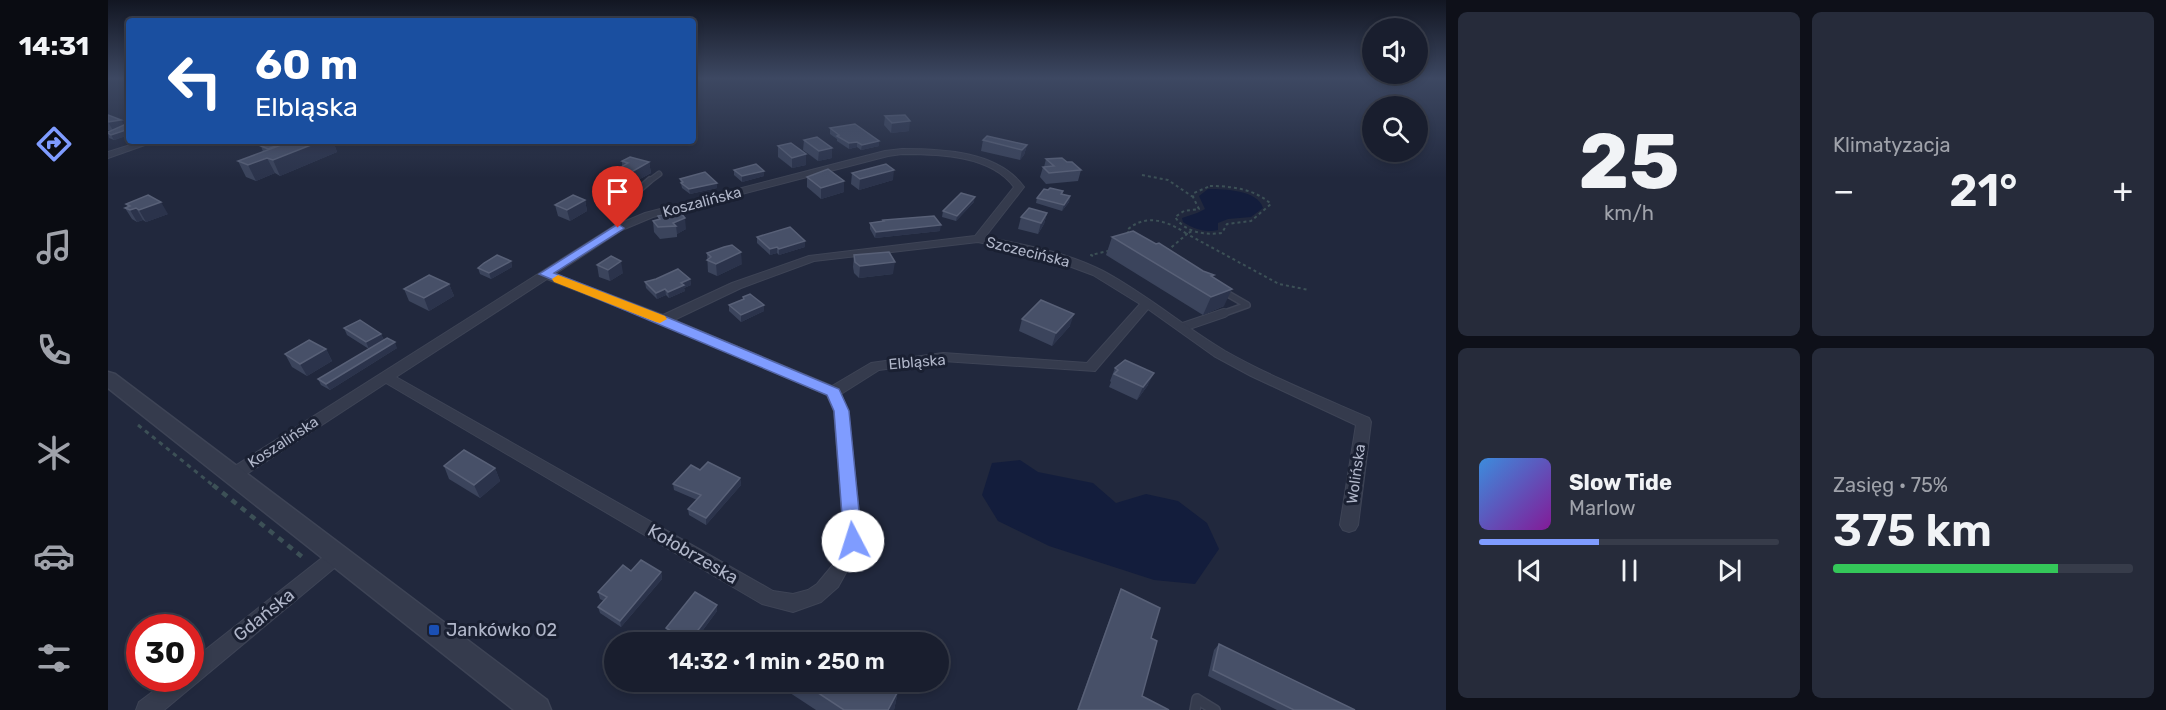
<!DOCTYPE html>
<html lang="pl">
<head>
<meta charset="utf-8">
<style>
  body { margin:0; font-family:Rubik,sans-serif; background:#262b3a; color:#f1f3f6; height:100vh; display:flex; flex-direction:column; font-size:22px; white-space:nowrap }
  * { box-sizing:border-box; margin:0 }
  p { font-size:20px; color:#9fa2aa }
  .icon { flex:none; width:33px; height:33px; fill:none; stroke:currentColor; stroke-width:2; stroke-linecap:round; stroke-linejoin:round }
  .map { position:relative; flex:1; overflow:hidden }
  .sheet { display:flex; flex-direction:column; gap:12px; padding:12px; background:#0e1019; width:720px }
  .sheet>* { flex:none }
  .hud { position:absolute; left:18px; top:18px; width:570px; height:126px; border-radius:6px; box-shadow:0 3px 9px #0003,0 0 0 2px #373c4a; background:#1a4fa0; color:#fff; overflow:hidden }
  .buttons { position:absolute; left:1254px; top:18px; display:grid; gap:12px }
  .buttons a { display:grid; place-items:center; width:66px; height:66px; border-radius:50%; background:#191e2e; box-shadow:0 3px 9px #0003,0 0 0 2px #373c4a; font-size:30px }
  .speed { position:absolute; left:18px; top:614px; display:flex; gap:12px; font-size:30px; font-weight:700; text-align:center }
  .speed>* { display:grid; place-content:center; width:78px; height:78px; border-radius:50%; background:#191e2e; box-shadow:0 3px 9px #0003,0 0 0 2px #373c4a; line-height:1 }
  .speed .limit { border:9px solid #d22; background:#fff; color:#111 }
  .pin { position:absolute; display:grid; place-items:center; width:51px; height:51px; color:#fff; margin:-62px -26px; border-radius:50% 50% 50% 0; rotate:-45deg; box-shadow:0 0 6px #0007 }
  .pin .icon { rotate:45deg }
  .me { position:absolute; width:66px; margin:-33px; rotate:355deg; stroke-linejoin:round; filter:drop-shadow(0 0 4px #0008) }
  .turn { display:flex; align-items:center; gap:21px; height:126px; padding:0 30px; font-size:27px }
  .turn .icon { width:78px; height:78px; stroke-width:2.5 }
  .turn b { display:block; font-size:42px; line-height:51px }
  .big { font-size:45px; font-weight:600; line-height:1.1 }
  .sheet .widget { flex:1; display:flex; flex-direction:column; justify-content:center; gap:9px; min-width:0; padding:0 21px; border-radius:9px; background:#262b3a }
  .sheet .dial { align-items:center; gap:0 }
  .dial b { font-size:78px; line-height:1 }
  .song { display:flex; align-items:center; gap:18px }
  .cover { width:72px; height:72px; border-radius:9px; background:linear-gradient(135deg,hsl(210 70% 55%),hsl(290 70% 35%)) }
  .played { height:6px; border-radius:3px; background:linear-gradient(90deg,#7f9cff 40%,#373c4a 40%) }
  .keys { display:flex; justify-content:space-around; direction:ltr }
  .heat { display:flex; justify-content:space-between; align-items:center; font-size:33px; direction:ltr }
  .charge { height:9px; border-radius:4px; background:linear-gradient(90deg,#34c759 75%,#373c4a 0) }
  .sheet .tiles { flex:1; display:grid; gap:12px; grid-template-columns:repeat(2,1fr) }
  .trip { position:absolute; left:496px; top:632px; width:345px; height:60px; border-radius:30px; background:#191e2e; box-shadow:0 3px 9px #0003,0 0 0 2px #373c4a; font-weight:600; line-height:60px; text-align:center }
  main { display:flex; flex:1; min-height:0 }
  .tabs { display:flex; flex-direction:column; width:108px; justify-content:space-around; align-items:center; background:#0a0c12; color:#9fa2aa }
  .tabs .icon { width:42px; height:42px }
  .tabs .current { color:#7f9cff }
  .tabs b { font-size:27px; color:#f1f3f6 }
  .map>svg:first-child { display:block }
  .water { fill:#131d3c }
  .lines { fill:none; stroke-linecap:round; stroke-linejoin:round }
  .service-far3-casing { stroke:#3e4456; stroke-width:7 }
  .service-far2-casing { stroke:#3e4456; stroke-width:8 }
  .service-far1-casing { stroke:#3e4456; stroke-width:10 }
  .service-casing { stroke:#3e4456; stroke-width:12 }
  .minor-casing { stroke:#3e4456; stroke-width:2 }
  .tertiary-casing { stroke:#3e4456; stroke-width:3 }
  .path-far2 { stroke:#3c5056; stroke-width:2; stroke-dasharray:3 3; stroke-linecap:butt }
  .path-far1 { stroke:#3c5056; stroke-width:3; stroke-dasharray:4.5 4.5; stroke-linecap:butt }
  .path { stroke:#3c5056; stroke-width:4.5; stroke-dasharray:6 6; stroke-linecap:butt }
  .service-far3 { stroke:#353b4d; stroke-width:4.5 }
  .service-far2 { stroke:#353b4d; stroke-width:5 }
  .service-far1 { stroke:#353b4d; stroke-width:8 }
  .service { stroke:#353b4d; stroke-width:9 }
  .minor { fill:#353b4d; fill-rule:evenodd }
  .tertiary { fill:#353b4d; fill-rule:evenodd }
  .wall { fill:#3b445c }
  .shaded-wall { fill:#2b334b }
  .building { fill:#475068; stroke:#586077; stroke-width:1.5 }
  .route { fill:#7f9cff; stroke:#5365a6; stroke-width:1.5 }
  .slow { fill:#f59e0b }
  .transit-dot { fill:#1a4fb4; stroke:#1a2032; stroke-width:2 }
  .labels { text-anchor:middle; stroke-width:6; stroke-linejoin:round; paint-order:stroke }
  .street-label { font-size:15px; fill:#b0b6c9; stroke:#1a2032 }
  .near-street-label { font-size:18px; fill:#b0b6c9; stroke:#1a2032 }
  .near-poi-label { font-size:18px; fill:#b0b6c9; stroke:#1a2032; text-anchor:start }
</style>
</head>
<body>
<main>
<nav class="tabs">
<b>14:31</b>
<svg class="icon current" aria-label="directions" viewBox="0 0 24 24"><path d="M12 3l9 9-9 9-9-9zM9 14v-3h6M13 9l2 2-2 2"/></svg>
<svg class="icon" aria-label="music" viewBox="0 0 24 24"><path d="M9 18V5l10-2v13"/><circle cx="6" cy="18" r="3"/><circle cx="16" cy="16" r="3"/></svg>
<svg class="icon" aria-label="phone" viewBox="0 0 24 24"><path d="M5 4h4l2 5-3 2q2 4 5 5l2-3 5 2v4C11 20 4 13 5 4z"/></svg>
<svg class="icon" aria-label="climate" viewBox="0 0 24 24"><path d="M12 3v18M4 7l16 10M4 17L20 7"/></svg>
<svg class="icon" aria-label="car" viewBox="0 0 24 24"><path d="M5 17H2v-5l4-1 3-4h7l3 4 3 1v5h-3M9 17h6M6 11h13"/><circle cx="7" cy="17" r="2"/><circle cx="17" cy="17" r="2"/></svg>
<svg class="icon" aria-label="filters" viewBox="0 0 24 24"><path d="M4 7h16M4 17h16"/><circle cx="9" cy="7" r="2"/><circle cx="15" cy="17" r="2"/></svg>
</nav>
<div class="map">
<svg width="1338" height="710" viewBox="0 0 1338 710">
  <rect width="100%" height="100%" fill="#21283d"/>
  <g class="water">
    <path d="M 1100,189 C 1116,189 1150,190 1155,208 L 1143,217 L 1120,219 L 1110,223 L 1110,230 C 1097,233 1086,229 1075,222 L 1074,218 L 1089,213 L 1097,209 L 1091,196 Z"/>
    <path d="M 912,460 L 930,472 L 985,483 L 1008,503 L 1038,494 L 1070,501 L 1099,523 L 1111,549 L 1087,584 L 1046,580 L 941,546 L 890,521 L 874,495 L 884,463 Z"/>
  </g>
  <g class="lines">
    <defs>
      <path id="service-far3" d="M 540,182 L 551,174"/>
      <g id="service-far2">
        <path d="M 510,228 L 517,202 L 542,180"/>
        <path d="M 1111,315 L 1139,305 L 1113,290"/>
      </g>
      <path id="service-far1" d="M 1075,327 L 1116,313"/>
      <path id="service" d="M 1087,710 L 1089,699 L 1107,710"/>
      <g id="minor">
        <path d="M 35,141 L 48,141 L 0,158 L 0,152 Z"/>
        <path d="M 794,149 C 835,149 890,151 916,187 L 877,237 C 917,245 958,252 995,271 C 1038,294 1075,326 1117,351 C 1163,377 1213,397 1261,418 L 1263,422 L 1250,525 L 1247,530 L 1241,532 L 1235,530 L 1232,525 L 1248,425 L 1143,376 L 1106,356 L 1040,309 L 987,371 L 835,361 L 771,370 L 733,394 L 740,411 L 754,541 L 750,551 L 730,587 L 713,602 L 685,612 L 654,604 L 278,383 L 131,479 L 125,481 L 119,479 L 117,475 L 119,471 L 506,226 L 537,213 L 777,151 ZM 794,154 C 830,154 883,155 906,187 L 867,236 L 701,256 L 624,283 L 555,315 L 447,274 L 514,230 L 545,217 L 780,156 ZM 870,242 L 934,256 L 985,275 L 1032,304 L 979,363 L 835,353 L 763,363 L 724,386 L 566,320 L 633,288 L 706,261 ZM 439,279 L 551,323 L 719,395 L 726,411 L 736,541 L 724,566 L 709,584 L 700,590 L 685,594 L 665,591 L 288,377 Z"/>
        <path d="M 230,547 L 236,550 L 239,555 L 236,560 L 56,710 L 28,710 L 31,702 L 63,678 L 82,678 L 82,662 L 224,550 Z"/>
      </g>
      <path id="tertiary" d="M 0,372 L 7,374 L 439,700 L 443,710 L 406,710 L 0,388 Z"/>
    </defs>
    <use href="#service-far3" class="service-far3-casing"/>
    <use href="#service-far2" class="service-far2-casing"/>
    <use href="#service-far1" class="service-far1-casing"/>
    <use href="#service" class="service-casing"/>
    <use href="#minor" class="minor-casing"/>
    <use href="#tertiary" class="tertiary-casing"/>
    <g class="path-far2">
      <path d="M 1034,175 L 1060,180 L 1085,197"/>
      <path d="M 1102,186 C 1123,186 1147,189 1163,204 L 1143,221 L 1119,224 L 1114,233 C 1096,235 1078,233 1067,217 L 1076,211 L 1091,209 L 1085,197 L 1086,193 Z"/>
      <path d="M 1021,234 L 1019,230 C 1038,213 1060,221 1079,234 L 1084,231"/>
      <path d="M 1059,251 L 1079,234 L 1171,284 L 1201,290"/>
      <path d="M 985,256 L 983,255 L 1004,250"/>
    </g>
    <path class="path-far1" d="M 30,425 L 107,487"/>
    <path class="path" d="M 105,485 L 198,560"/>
    <use href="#service-far3" class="service-far3"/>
    <use href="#service-far2" class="service-far2"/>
    <use href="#service-far1" class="service-far1"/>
    <use href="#service" class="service"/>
    <use href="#minor" class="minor"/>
    <use href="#tertiary" class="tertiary"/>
  </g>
  <g class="wall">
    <path d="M 0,115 L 16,125 L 21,126 L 21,135 L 6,140 L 1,138 L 0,132 L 2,131 L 0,130 Z"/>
    <path d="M 777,116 L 801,131 L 783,133 L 776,125 Z"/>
    <path d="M 722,128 L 771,141 L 771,146 L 753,150 L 749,147 L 741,149 L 729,141 L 729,139 L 722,134 Z"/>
    <path d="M 696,140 L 724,148 L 724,158 L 710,161 L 695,150 Z"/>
    <path d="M 875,140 L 919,145 L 916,155 L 912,160 L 873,151 Z"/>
    <path d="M 167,141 L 225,141 L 229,152 L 172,176 L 167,173 L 148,181 L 138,177 L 130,161 L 155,152 L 153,146 Z"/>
    <path d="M 670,146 L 698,165 L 684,168 L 670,157 Z"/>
    <path d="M 938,159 L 959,162 L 973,170 L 970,181 L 938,184 L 932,177 L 935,167 L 936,167 Z"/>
    <path d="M 514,161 L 541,162 L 543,173 L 521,185 L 509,181 L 508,170 L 514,166 Z"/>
    <path d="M 626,170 L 656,171 L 656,176 L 634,182 L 626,175 Z"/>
    <path d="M 744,173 L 785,180 L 751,190 L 743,184 Z"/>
    <path d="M 699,177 L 736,192 L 713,199 L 699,187 Z"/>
    <path d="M 572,179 L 609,183 L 609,188 L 582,194 L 574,188 Z"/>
    <path d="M 940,190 L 955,191 L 954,194 L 962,196 L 961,202 L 954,211 L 928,203 L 929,198 Z"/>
    <path d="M 477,200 L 479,211 L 462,221 L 450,216 L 447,205 Z"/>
    <path d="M 866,202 L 848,221 L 834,217 L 835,211 Z"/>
    <path d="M 18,204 L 60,214 L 38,222 L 35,220 L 29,222 L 24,219 L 17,208 L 20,207 Z"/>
    <path d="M 939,213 L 936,224 L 930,234 L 910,229 L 913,217 Z"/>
    <path d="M 550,216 L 578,229 L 569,234 L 569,237 L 552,239 L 546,232 L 545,221 L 551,219 Z"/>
    <path d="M 775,220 L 832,231 L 767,238 L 762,229 L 762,223 L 774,221 Z"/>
    <path d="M 649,237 L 697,247 L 671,255 L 669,253 L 662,255 L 649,243 Z"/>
    <path d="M 1004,237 L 1105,277 L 1116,306 L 1095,315 L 998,255 Z"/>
    <path d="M 599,253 L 634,264 L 609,276 L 600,272 Z"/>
    <path d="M 746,255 L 785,274 L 751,278 L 746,273 L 745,267 Z"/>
    <path d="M 403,261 L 404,267 L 383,279 L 372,274 L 370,268 Z"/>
    <path d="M 489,265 L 515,273 L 502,281 L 491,277 Z"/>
    <path d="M 582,279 L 583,285 L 576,288 L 577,291 L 561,298 L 558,295 L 549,299 L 538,288 L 537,282 Z"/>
    <path d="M 341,284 L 346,296 L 321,311 L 301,301 L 296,289 Z"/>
    <path d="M 635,297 L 656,311 L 633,322 L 621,311 L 621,305 L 635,299 Z"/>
    <path d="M 914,319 L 962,326 L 944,346 L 911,331 Z"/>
    <path d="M 236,328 L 273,334 L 276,340 L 289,348 L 222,390 L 213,385 L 210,379 L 261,349 L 239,335 Z"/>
    <path d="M 218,349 L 224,361 L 199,376 L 184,367 L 177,354 Z"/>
    <path d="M 1007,368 L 1040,385 L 1029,400 L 1001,387 L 1003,382 L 1002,381 Z"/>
    <path d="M 336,466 L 387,468 L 392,481 L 372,498 L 341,479 Z"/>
    <path d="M 592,470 L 632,478 L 633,485 L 598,525 L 581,515 L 580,509 L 589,500 L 566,490 L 565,484 Z"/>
    <path d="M 523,571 L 553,572 L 554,579 L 513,627 L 492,613 L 490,607 L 496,601 L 492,599 L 490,592 Z"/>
    <path d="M 1013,589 L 1043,638 L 1034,696 L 1061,710 L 969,710 L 1010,596 Z"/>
    <path d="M 609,605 L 609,611 L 586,642 L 572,642 L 560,634 L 558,628 Z"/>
    <path d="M 1111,644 L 1247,710 L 1169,710 L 1100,676 L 1106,650 Z"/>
    <path d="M 674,681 L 773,681 L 790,691 L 786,710 L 708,710 L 673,687 Z"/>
  </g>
  <g class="shaded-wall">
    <path d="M 13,120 L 19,130 L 6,132 L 0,122 Z"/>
    <path d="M 802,121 L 801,131 L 783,133 L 784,123 Z"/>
    <path d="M 21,129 L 21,135 L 6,140 L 3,135 Z"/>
    <path d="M 213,141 L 225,141 L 229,152 L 172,176 L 165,160 Z"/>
    <path d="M 771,141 L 771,146 L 753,150 L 754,145 Z"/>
    <path d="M 749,142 L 749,147 L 741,149 L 741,143 Z"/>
    <path d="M 919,145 L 916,155 L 912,160 L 914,150 Z"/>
    <path d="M 724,148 L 724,158 L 710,161 L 711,151 Z"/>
    <path d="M 698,154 L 698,165 L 684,168 L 684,158 Z"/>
    <path d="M 159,158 L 167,173 L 148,181 L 140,165 Z"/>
    <path d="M 541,162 L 543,173 L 521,185 L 520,174 Z"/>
    <path d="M 786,170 L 785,180 L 751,190 L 752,179 Z"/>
    <path d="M 656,171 L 656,176 L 634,182 L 634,176 Z"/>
    <path d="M 736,181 L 736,192 L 713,199 L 713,188 Z"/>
    <path d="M 609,183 L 609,188 L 582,194 L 581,189 Z"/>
    <path d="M 962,196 L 961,202 L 954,211 L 956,205 Z"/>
    <path d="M 867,197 L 866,202 L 848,221 L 849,216 Z"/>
    <path d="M 477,200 L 479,211 L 462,221 L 459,210 Z"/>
    <path d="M 53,202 L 60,214 L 38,222 L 31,210 Z"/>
    <path d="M 28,208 L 35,220 L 29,222 L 22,210 Z"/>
    <path d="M 939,213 L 936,224 L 930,234 L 933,223 Z"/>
    <path d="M 577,218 L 578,229 L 569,234 L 568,226 L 565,223 Z"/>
    <path d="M 833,225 L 832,231 L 767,238 L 768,232 Z"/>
    <path d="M 697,241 L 697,247 L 671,255 L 671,249 Z"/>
    <path d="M 669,247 L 669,253 L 662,255 L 662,249 Z"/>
    <path d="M 633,252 L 634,264 L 609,276 L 608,264 Z"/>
    <path d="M 403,261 L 404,267 L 383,279 L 381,273 Z"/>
    <path d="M 513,261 L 515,273 L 502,281 L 500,270 Z"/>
    <path d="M 787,262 L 785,274 L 751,278 L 752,266 Z"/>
    <path d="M 582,279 L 583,285 L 576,288 L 577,291 L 561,298 L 560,292 L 573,283 Z"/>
    <path d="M 341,284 L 346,296 L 321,311 L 316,298 Z"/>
    <path d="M 557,289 L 558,295 L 549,299 L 548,293 Z"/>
    <path d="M 1124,289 L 1116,306 L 1095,315 L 1103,297 Z"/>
    <path d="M 656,305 L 656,311 L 633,322 L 633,315 Z"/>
    <path d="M 966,314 L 962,326 L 944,346 L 948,333 Z"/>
    <path d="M 273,334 L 276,340 L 261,349 L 258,342 Z"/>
    <path d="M 287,342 L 289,348 L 222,390 L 218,384 Z"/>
    <path d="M 218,349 L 224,361 L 199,376 L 192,364 Z"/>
    <path d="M 1046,373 L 1040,385 L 1029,400 L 1035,387 Z"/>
    <path d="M 387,468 L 392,481 L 372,498 L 366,485 Z"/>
    <path d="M 632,478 L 633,485 L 598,525 L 598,518 Z"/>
    <path d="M 553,572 L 554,579 L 513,627 L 512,621 Z"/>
    <path d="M 609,605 L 609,611 L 586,642 L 581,642 Z"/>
    <path d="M 790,691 L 786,710 L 780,710 Z"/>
  </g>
  <g class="building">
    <path d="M 0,115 L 13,120 L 0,122 Z"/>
    <path d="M 797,115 L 802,121 L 784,123 L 777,116 Z"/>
    <path d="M 747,124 L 771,141 L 754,145 L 749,142 L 741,143 L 729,136 L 731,135 L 722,128 Z"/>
    <path d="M 16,125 L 21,126 L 21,129 L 3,135 L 0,133 L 0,132 Z"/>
    <path d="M 879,136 L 919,145 L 914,150 L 875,140 Z"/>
    <path d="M 709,137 L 724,148 L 711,151 L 696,140 Z"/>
    <path d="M 167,141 L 181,141 L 160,149 L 153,146 Z"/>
    <path d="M 184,141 L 213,141 L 165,160 L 159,158 L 140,165 L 130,161 Z"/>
    <path d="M 683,143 L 698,154 L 684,158 L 670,146 Z"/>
    <path d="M 522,157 L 541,162 L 520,174 L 508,170 L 520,163 L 514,161 Z"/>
    <path d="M 954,158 L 959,162 L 964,162 L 973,170 L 941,173 L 935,167 L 946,166 L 938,159 Z"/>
    <path d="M 648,164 L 656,171 L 634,176 L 626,170 Z"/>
    <path d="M 778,164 L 786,170 L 752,179 L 744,173 Z"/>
    <path d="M 720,169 L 736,181 L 713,188 L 699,177 Z"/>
    <path d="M 597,172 L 609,183 L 581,189 L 573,183 L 575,182 L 572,179 Z"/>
    <path d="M 942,188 L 955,191 L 953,194 L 962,196 L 956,205 L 929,198 L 936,189 L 940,190 Z"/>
    <path d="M 853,193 L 867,197 L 849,216 L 835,211 Z"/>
    <path d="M 40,195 L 53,202 L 31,210 L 28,208 L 22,210 L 17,208 L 22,206 L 18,204 Z"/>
    <path d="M 465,195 L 477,200 L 459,210 L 447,205 Z"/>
    <path d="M 921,208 L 939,213 L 933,223 L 913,217 Z"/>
    <path d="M 572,212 L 577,218 L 565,223 L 568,226 L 550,227 L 545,221 L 552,219 L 550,216 Z"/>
    <path d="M 826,216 L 833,225 L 768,232 L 762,223 L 776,221 L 775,220 Z"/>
    <path d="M 682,227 L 697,241 L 671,249 L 669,247 L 662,249 L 649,237 Z"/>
    <path d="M 1025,231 L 1048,244 L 1051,243 L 1095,271 L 1106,275 L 1103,276 L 1124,289 L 1103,297 L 1004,237 Z"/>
    <path d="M 624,245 L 633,252 L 608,264 L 599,260 L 603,257 L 599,253 L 616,247 Z"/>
    <path d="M 781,252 L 787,262 L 752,266 L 747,262 L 746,255 Z"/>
    <path d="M 389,255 L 403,261 L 381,273 L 370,268 L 376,263 Z"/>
    <path d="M 503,256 L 513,261 L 500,270 L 489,265 Z"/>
    <path d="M 570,269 L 582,279 L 573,283 L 576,285 L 560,292 L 557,289 L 548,293 L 537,282 L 548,279 Z"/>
    <path d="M 321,275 L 341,284 L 316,298 L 296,289 Z"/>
    <path d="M 642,294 L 656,305 L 633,315 L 621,305 L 636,299 L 635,297 Z"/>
    <path d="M 933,300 L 966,314 L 948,333 L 914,319 Z"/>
    <path d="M 252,320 L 273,334 L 258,342 L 236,328 Z"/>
    <path d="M 279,338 L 287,342 L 218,384 L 210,379 Z"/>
    <path d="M 201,340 L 218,349 L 192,364 L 177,354 Z"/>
    <path d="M 1017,360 L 1046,373 L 1035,387 L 1006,374 L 1010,370 L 1007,368 Z"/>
    <path d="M 356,450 L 387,468 L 366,485 L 336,466 Z"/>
    <path d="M 600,462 L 632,478 L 598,518 L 580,509 L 593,495 L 565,484 L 583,465 L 592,470 Z"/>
    <path d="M 533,560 L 553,572 L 512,621 L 490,607 L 499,597 L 490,592 L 515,565 L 523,571 Z"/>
    <path d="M 1013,589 L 1052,608 L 1043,638 L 1049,641 L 1034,696 L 1061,710 L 970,710 Z"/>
    <path d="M 587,592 L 609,605 L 581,642 L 558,628 Z"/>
    <path d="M 698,634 L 711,642 L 692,642 Z"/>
    <path d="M 1111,644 L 1247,710 L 1186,710 L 1105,670 Z"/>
    <path d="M 692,681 L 773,681 L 790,691 L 780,710 L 736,710 Z"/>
  </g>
  <linearGradient id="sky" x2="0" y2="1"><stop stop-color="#121622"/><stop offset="0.44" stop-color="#3d4862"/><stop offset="1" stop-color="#3d4862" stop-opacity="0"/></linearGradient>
  <rect width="1338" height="178" fill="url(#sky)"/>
  <path class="route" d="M 510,224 L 516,228 L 514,230 L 446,273 L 561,318 L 731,389 L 741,411 L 754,541 L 751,546 L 745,548 L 739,546 L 736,541 L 726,411 L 719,395 L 431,274 Z"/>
  <path class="slow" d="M 450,275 L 557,316 L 559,319 L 552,323 L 548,322 L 446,282 L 444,279 Z"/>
  <rect class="transit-dot" x="320" y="624" width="12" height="12" rx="3"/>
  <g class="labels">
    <g class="street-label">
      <text transform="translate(594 202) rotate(-15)" y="5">Koszalińska</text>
      <text transform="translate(920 252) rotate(14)" y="5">Szczecińska</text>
      <text transform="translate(809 362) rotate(-5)" y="5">Elbląska</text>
      <text transform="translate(175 442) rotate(-33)" y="5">Koszalińska</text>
      <text transform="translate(1248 474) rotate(-82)" y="5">Wolińska</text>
    </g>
    <g class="near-street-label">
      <text transform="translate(585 554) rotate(30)" y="6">Kołobrzeska</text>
      <text transform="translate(156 615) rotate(-39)" y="6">Gdańska</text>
    </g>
    <g class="near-poi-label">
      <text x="338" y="636">Jankówko 02</text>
    </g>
  </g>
</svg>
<div class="buttons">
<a><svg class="icon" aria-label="sound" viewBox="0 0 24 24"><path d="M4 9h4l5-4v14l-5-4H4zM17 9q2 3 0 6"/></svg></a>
<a><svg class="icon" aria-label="search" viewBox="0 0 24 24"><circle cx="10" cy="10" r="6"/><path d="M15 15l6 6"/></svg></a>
</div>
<div class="speed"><div class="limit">30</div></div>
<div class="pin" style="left:510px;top:228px;background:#d93025"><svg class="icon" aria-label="arrive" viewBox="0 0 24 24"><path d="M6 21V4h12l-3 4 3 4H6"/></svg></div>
<svg class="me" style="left:745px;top:541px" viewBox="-20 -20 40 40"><circle r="19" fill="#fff"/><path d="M0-13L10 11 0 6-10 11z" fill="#7f9cff"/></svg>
<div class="trip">14:32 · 1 min · 250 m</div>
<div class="hud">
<div class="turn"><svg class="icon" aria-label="left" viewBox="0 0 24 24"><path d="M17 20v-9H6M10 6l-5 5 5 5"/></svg><div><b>60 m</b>Elbląska</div></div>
</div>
</div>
<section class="sheet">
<div class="tiles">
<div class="widget dial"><b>25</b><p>km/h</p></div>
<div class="widget"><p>Klimatyzacja</p>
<div class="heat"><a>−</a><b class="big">21°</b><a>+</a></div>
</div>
<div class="widget">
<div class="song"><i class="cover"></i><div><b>Slow Tide</b><p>Marlow</p></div></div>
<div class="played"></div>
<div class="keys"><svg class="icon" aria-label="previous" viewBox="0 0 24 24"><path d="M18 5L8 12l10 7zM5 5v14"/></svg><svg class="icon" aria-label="pause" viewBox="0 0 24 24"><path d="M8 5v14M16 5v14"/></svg><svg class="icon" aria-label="next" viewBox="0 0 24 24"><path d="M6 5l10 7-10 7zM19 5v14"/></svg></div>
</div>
<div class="widget"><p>Zasięg · 75%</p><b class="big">375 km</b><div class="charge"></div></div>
</div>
</section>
</main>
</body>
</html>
